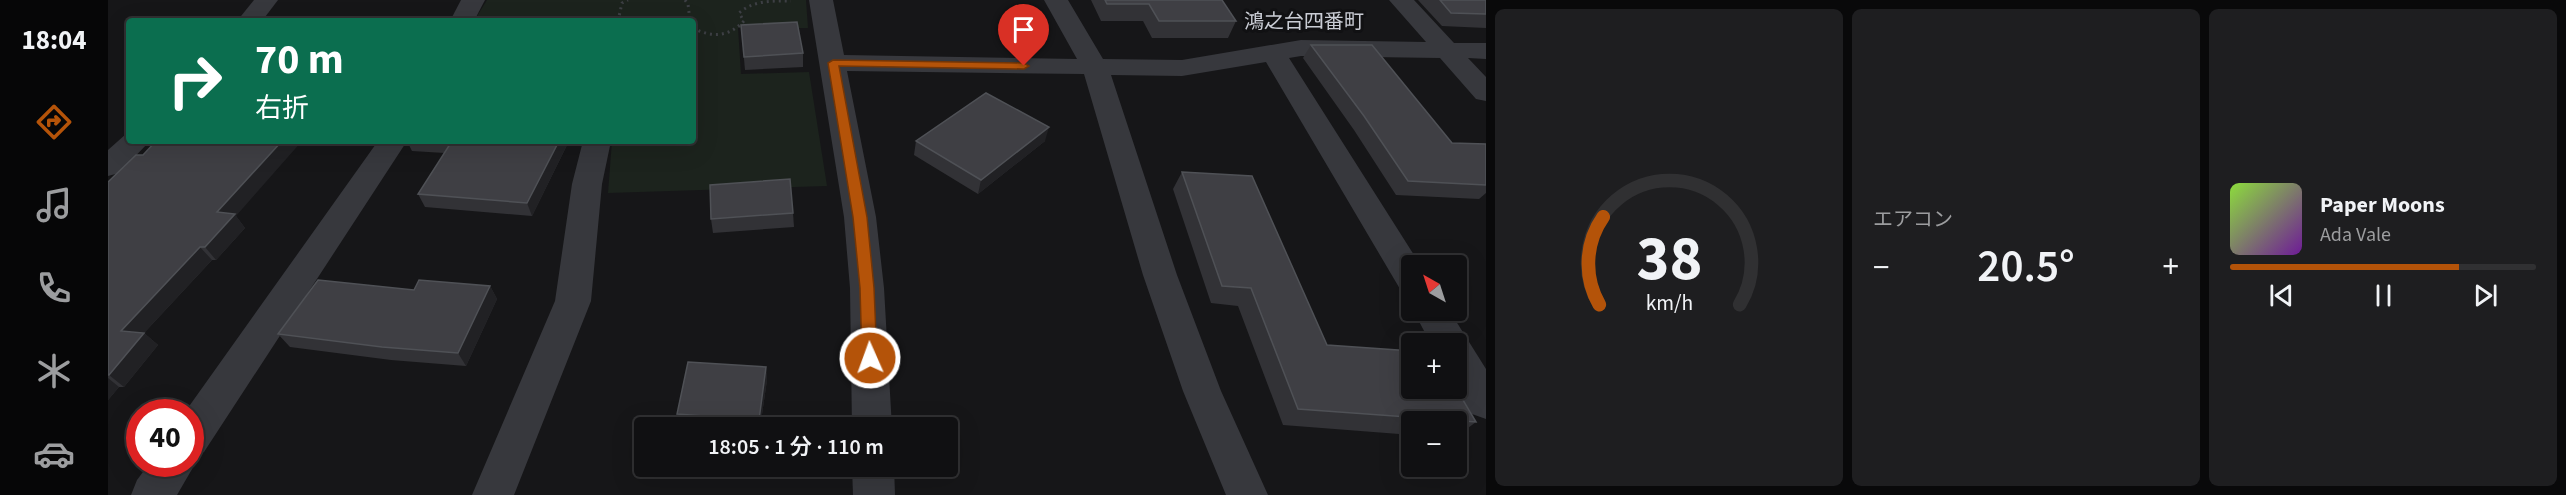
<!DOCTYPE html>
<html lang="ja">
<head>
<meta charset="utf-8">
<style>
  body { margin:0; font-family:"Source Sans 3","Noto Sans JP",sans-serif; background:#1e1e20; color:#f1f3f6; height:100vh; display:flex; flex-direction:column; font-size:22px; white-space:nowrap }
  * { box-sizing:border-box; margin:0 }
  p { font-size:20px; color:#9c9d9f }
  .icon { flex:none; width:33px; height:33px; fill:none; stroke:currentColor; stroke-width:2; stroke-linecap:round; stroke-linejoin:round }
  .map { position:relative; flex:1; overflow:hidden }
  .drawer { display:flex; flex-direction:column; gap:9px; padding:9px; background:#09090a; width:1080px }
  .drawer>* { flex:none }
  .banner { position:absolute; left:18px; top:18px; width:570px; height:126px; border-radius:6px; box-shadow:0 6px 24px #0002,0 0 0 2px #303032; background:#0b6e4f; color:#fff; overflow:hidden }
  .needle { width:39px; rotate:321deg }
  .tools { position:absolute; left:1293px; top:255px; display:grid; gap:12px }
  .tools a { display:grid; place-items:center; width:66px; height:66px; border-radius:6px; background:#101012; box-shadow:0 6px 24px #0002,0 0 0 2px #303032; font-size:30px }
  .speed { position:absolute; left:18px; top:399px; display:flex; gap:12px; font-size:30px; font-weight:700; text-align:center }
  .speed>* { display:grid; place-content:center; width:78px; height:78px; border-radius:50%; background:#101012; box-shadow:0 6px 24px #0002,0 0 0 2px #303032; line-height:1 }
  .speed .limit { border:9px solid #d22; background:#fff; color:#111 }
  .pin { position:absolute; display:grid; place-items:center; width:51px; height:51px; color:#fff; margin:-62px -26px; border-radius:50% 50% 50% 0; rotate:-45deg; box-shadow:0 0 6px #0007 }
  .pin .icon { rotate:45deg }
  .me { position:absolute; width:66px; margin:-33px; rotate:358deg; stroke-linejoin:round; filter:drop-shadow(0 0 4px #0008) }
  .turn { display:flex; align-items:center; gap:21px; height:126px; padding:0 30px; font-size:27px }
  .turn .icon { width:78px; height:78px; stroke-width:2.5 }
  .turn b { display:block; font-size:42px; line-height:51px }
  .big { font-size:45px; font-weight:600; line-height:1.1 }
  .drawer .tile { flex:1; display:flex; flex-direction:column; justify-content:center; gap:9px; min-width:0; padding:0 21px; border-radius:9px; background:#1e1e20 }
  .drawer .dial { align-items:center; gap:0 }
  .dial svg { height:156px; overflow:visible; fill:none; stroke:#303032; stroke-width:7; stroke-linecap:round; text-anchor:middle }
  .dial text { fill:#f1f3f6; stroke:none }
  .song { display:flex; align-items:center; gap:18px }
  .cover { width:72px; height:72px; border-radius:9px; background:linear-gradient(135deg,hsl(90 70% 55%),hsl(280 70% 35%)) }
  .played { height:6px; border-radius:3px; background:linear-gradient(90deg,#b45309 75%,#303032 75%) }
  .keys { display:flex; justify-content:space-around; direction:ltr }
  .heat { display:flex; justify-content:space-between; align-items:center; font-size:33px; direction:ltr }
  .drawer .tiles { flex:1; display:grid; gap:9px; grid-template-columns:repeat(3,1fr) }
  .trip { position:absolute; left:526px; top:417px; width:324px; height:60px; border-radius:6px; background:#101012; box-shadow:0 6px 24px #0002,0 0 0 2px #303032; font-weight:600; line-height:60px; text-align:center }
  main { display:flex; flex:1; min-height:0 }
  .menu { display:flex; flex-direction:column; width:108px; justify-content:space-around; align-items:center; background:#060607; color:#9c9d9f }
  .menu .icon { width:42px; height:42px }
  .menu .current { color:#b45309 }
  .menu b { font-size:27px; color:#f1f3f6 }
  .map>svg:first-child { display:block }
  .green { fill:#1c231d }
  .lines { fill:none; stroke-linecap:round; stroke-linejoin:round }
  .path { stroke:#3d3f44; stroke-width:3; stroke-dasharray:2 4; stroke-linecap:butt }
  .minor { fill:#37383d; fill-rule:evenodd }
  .wall { fill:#323236 }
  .shaded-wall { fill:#212124 }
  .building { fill:#3f3f44; stroke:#4f5156; stroke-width:1.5 }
  .route { fill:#b45309; stroke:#753606; stroke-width:1.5 }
  .labels { text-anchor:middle; stroke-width:6; stroke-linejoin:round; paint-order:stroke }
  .far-quarter-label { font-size:20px; fill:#c9ccd4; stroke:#111113 }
</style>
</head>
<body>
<main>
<nav class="menu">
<b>18:04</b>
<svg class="icon current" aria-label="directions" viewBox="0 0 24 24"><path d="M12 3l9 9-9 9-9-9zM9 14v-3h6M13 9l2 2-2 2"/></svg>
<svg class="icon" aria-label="music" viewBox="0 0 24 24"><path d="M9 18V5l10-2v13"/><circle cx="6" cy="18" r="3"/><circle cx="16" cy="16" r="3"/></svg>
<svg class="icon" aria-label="phone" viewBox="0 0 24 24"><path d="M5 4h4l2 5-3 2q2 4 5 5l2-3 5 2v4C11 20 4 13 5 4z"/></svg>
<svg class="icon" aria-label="climate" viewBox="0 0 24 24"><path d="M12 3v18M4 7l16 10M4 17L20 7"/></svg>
<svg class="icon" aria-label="car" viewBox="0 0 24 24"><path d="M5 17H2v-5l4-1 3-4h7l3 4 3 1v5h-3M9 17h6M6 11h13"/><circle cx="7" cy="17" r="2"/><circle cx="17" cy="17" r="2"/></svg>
</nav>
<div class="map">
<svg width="1378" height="495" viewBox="0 0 1378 495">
  <rect width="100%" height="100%" fill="#161618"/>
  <path class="green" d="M 379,0 L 698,0 L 700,28 L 630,28 L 633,74 L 701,72 L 719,186 L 500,193 L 504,141 L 585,141 L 585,21 L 366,21 Z"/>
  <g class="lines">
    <g class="path">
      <path d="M 577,0 L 580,4 L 582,21"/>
      <path d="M 510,21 L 514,3 L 520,0"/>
      <path d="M 585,28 C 604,38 621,37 636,21 L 631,13 C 646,0 664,1 683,1"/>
    </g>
    <g class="minor">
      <path d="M 146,0 L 170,0 L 154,21 L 129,21 Z"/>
      <path d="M 353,0 L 377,0 L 366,21 L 342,21 Z"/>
      <path d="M 701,0 L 725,0 L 736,55 L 969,59 L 936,0 L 960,0 L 995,59 L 1074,60 L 1193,40 L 1318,42 L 1281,0 L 1306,0 L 1346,43 L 1378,43 L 1378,59 L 1360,58 L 1378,77 L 1378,101 L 1368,99 L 1332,58 L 1193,56 L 1181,58 L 1313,266 L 1304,266 L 1304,293 L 1292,289 L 1158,62 L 1074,76 L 1003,75 L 1069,275 L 1113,391 L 1160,495 L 1118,495 L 1075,391 L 1035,275 L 976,74 L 739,71 L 768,217 L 776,288 L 784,428 L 744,428 L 742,288 L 736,217 Z"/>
      <path d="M 18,134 L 21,134 L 21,141 L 42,141 L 11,173 L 0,176 L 0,150 Z"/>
      <path d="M 270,141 L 299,141 L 96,452 L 84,457 L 87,464 L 69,495 L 23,495 L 29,480 L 41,464 L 82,464 L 82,412 L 77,412 Z"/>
      <path d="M 475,141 L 503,141 L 494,184 L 483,301 L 406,495 L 364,495 L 447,301 L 464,184 Z"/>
      <path d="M 1305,310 L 1341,310 L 1378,369 L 1378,419 L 1364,414 L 1348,388 L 1348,344 L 1323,344 Z"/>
      <path d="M 744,466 L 786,466 L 787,495 L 745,495 Z"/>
    </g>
  </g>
  <g class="wall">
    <path d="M 983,0 L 1114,0 L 1128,21 L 1120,38 L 1044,38 L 1035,21 L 993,21 Z"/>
    <path d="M 1310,0 L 1378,0 L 1378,28 L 1334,26 Z"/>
    <path d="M 633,25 L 695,53 L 695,67 L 637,70 Z"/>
    <path d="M 1203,45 L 1344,143 L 1378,144 L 1378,193 L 1371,199 L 1288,195 L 1246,130 L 1195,58 Z"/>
    <path d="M 299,141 L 461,141 L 424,216 L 317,207 L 310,194 L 337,153 L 304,151 Z"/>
    <path d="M 808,141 L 937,141 L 870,194 L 806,155 Z"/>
    <path d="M 1074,172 L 1219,345 L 1368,422 L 1348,437 L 1348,422 L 1304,422 L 1304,435 L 1175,425 L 1130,306 L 1103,303 L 1065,189 Z"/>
    <path d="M 0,182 L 128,216 L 137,228 L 108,260 L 104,260 L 36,333 L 50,345 L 16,387 L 11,387 L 0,400 Z"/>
    <path d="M 685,213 L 686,227 L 605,233 L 603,219 Z"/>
    <path d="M 382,286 L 389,299 L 358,366 L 283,360 L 182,347 L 170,334 L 306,290 Z"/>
    <path d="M 658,367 L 659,380 L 652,428 L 572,427 L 569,414 Z"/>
  </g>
  <g class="shaded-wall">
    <path d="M 941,127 L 937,141 L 870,194 L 873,180 Z"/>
    <path d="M 174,141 L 194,141 L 128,216 L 137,228 L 108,260 L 97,247 L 109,212 Z"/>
    <path d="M 451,141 L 461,141 L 424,216 L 419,203 Z"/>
    <path d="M 92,247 L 104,260 L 36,333 L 50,345 L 16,387 L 1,375 L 13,331 Z"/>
    <path d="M 382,286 L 389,299 L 358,366 L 350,353 Z"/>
    <path d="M 658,367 L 659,380 L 652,428 L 651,428 L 651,420 Z"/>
    <path d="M 0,378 L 11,387 L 0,400 Z"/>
  </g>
  <g class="building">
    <path d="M 997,0 L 1114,0 L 1128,21 L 1051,21 L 1041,4 L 999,4 Z"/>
    <path d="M 1332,0 L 1378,0 L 1378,14 L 1343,13 Z"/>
    <path d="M 689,22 L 695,53 L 636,57 L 633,25 Z"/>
    <path d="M 1203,45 L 1264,45 L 1344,143 L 1378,144 L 1378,185 L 1300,181 L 1256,116 Z"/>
    <path d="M 878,93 L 941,127 L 873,180 L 808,141 Z"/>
    <path d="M 48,141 L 174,141 L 109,212 L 127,214 L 97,247 L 92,247 L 13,331 L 36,333 L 1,375 L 0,375 L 0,182 L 28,155 L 35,155 Z"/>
    <path d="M 344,141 L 451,141 L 419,203 L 310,194 Z"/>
    <path d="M 1074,172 L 1144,176 L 1219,345 L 1304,351 L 1304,388 L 1348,388 L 1368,422 L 1190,409 L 1143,288 L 1114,286 Z"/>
    <path d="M 682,179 L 685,213 L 603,219 L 602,185 Z"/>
    <path d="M 210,280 L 306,290 L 311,280 L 382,286 L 350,353 L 274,347 L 170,334 Z"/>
    <path d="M 580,362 L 658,367 L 651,420 L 569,414 Z"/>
  </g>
  <path class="route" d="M 725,60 L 916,63 L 921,66 L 916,69 L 731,66 L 759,217 L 766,288 L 769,358 L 767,362 L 762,364 L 756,362 L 754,358 L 752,288 L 745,217 L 720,63 Z"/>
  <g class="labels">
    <g class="far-quarter-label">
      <text x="1196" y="28">鴻之台四番町</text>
    </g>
  </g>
</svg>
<div class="tools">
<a><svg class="needle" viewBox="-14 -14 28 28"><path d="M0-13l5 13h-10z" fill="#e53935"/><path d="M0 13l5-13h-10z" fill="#9c9d9f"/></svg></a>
<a>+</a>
<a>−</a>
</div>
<div class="speed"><div class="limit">40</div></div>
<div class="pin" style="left:916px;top:66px;background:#d93025"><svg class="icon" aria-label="arrive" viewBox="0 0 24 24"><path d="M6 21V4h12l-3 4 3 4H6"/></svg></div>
<svg class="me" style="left:762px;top:358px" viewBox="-20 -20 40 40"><circle r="17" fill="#b45309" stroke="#fff" stroke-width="3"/><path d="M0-11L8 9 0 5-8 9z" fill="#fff"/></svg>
<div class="trip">18:05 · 1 分 · 110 m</div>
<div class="banner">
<div class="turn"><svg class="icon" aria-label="right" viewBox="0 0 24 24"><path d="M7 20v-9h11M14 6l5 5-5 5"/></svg><div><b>70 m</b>右折</div></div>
</div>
</div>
<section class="drawer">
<div class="tiles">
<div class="tile dial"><svg viewBox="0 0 100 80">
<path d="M14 69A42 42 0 1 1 86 69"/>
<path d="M14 69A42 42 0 0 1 16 24" stroke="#b45309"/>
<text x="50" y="56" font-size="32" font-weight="700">38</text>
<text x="50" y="72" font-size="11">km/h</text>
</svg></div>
<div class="tile"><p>エアコン</p>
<div class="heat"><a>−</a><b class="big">20.5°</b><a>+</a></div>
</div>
<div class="tile">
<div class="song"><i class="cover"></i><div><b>Paper Moons</b><p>Ada Vale</p></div></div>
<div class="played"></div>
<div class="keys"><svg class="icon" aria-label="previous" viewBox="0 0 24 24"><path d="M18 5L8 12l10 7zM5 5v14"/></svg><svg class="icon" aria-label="pause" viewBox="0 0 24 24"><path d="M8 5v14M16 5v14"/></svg><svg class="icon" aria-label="next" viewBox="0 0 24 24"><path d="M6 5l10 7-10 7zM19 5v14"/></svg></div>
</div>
</div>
</section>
</main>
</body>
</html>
